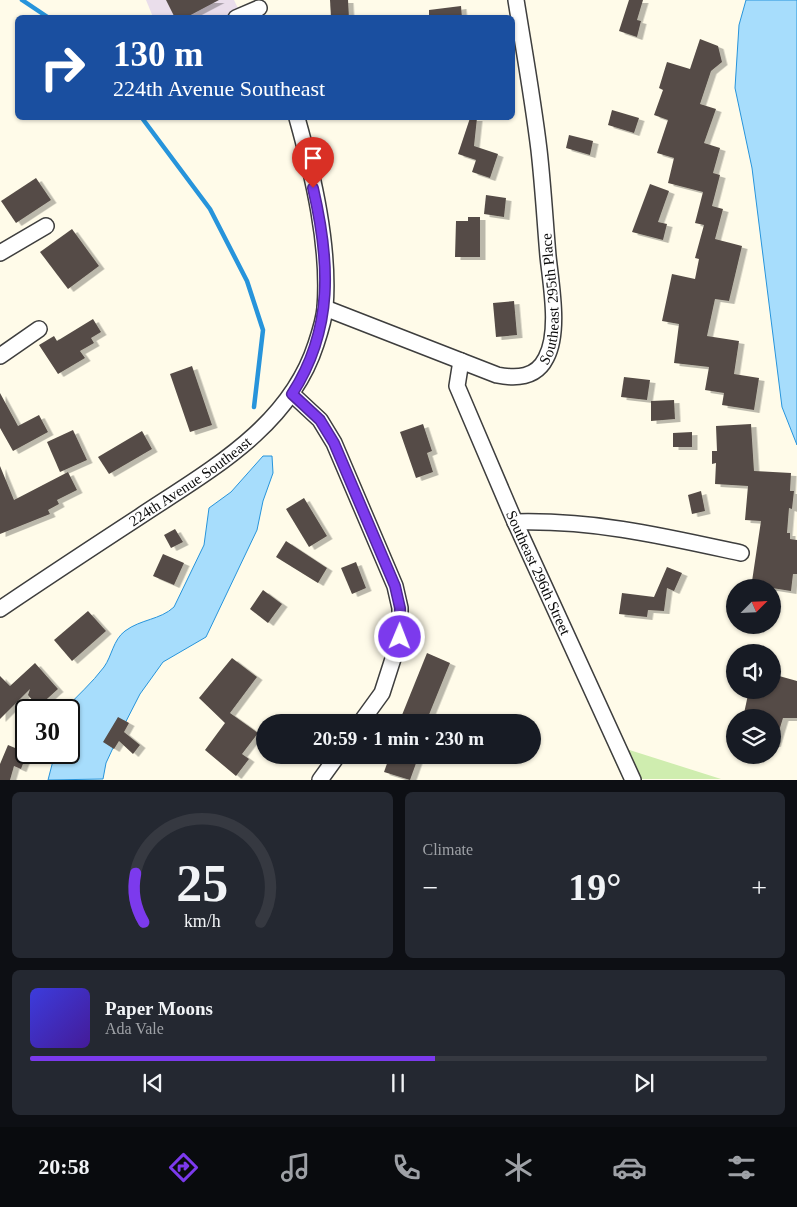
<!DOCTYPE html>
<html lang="en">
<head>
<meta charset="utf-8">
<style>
  body { margin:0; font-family:"Times New Roman",serif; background:#242831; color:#f1f3f6; height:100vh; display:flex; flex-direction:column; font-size:19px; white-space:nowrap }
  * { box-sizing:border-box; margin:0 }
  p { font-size:16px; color:#9ea1a6 }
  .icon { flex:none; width:28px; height:28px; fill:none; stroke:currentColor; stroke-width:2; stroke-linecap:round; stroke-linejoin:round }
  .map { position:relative; height:780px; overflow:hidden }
  .drawer { display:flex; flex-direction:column; gap:12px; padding:12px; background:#0d0f14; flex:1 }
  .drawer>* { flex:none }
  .guide { position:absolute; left:15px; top:15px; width:500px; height:105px; border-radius:8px; box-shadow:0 1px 4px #0004; background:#1a4fa0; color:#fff; overflow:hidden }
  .needle { width:32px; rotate:66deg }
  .buttons { position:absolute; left:726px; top:579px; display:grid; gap:10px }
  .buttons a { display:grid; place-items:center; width:55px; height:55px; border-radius:50%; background:#171b24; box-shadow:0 1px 4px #0004; font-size:25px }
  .speed { position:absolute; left:15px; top:699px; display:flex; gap:10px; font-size:25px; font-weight:700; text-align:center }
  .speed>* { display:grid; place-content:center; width:65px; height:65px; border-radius:50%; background:#171b24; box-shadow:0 1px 4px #0004; line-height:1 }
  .speed .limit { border:2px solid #111; border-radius:8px; background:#fff; color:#111 }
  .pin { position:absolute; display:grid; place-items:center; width:42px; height:42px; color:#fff; margin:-51px -21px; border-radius:50% 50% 50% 0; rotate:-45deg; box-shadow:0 0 5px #0007 }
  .pin .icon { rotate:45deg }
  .me { position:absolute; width:55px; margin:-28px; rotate:1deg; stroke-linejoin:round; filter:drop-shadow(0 0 4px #0008) }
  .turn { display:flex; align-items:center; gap:18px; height:105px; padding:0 15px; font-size:22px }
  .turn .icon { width:65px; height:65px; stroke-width:2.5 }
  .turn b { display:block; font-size:35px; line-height:42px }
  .big { font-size:38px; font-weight:700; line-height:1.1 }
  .drawer .widget { flex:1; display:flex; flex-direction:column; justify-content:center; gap:8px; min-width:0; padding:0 18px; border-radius:8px; background:#242831 }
  .drawer .dial { align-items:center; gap:0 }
  .dial svg { height:130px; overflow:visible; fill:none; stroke:#363941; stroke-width:7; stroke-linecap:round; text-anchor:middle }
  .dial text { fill:#f1f3f6; stroke:none }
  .song { display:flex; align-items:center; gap:15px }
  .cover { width:60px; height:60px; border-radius:8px; background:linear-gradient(135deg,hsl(240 70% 55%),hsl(260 70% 35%)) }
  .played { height:5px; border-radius:2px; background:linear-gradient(90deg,#7c3aed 55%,#363941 55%) }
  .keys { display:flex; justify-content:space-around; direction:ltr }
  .heat { display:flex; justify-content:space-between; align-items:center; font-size:28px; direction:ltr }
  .drawer .tiles { flex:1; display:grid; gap:12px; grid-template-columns:1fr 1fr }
  .widget:last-child { grid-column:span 2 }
  .trip { position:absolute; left:256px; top:714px; width:285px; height:50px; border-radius:25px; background:#171b24; box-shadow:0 1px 4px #0004; font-weight:700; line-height:50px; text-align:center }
  .tabs { display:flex; height:80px; justify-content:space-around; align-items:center; background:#090b0e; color:#9ea1a6 }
  .tabs .icon { width:35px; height:35px }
  .tabs .active { color:#7c3aed }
  .tabs b { font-size:22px; color:#f1f3f6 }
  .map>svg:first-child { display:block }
  .industrial { fill:#eadeeb }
  .green { fill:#cfedaf }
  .water { fill:#a7ddfc; stroke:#2794db }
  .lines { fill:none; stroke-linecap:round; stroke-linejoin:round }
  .stream { stroke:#2794db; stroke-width:4.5 }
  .building { fill:#554c46; filter:url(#shadow) }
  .minor-casing { stroke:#3e3e3e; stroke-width:18 }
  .minor { stroke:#fff; stroke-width:15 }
  .route-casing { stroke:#51269a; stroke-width:12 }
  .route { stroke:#7c3aed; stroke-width:9 }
  .labels { text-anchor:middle; stroke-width:5; stroke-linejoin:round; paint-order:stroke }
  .street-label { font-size:15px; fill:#0b0b0b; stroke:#fff }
</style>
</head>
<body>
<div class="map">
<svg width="797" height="780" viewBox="0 0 797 780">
  <defs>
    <filter id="shadow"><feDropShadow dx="5.5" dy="3" stdDeviation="0" flood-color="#0004"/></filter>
  </defs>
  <rect width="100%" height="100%" fill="#fffbe9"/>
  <path class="industrial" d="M 146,0 L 234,0 L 242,17 L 153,17 Z"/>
  <path class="green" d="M 620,747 L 721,779 L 623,779 L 609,749 Z"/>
  <g class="water">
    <path d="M 746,0 L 797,0 L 797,445 L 782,407 L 752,168 L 735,88 L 739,25 Z"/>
    <path d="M 263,456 L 272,456 L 273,473 L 263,501 L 257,530 L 206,637 L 163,662 L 140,694 L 119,735 L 106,763 L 103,779 L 48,780 L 55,753 L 69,752 L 69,710 L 64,710 C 77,696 92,683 104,667 C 112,656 113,640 125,631 C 141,619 160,620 174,607 L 204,545 L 209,508 L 231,492 Z"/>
  </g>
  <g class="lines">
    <g class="stream">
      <path d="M 22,0 L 49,18"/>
      <path d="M 142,118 L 210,209 L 247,281 L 263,330 L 254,407"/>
    </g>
  </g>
  <g class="building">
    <path d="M 166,0 L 219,0 L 185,18 L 175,18 Z"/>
    <path d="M 330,0 L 348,0 L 349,18 L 331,18 Z"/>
    <path d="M 629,0 L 643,0 L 637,20 L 641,21 L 637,37 L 619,31 Z"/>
    <path d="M 461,6 L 462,18 L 429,18 L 429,10 Z"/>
    <path d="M 700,39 L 718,46 L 722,62 L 711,71 L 700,104 L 716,109 L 704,143 L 720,148 L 713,173 L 720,175 L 712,206 L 723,209 L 715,239 L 742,246 L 729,301 L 715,299 L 707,336 L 739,341 L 734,374 L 759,378 L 754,410 L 722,405 L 724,393 L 705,390 L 709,367 L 674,363 L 679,324 L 662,321 L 672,274 L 695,279 L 699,259 L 695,258 L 704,225 L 695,223 L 703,192 L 668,183 L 674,158 L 657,153 L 668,120 L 654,115 L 663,90 L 659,88 L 667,62 L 690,69 Z"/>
    <path d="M 612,110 L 639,118 L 634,133 L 608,125 Z"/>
    <path d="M 470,118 L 477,118 L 474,146 L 498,154 L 490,178 L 472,172 L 476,160 L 458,154 Z"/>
    <path d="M 569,135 L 593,141 L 590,155 L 566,148 Z"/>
    <path d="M 36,178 L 51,200 L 16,223 L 1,201 Z"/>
    <path d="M 650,184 L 669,191 L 658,222 L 667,224 L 663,240 L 632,232 Z"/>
    <path d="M 486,195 L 506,198 L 504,217 L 484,214 Z"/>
    <path d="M 468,217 L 480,217 L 480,257 L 455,257 L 456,221 L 468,221 Z"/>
    <path d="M 72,229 L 99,266 L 68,289 L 40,252 Z"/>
    <path d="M 514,301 L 517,335 L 496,337 L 493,303 Z"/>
    <path d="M 93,319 L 101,332 L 91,338 L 94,343 L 80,351 L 85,358 L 58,374 L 39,345 L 54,336 L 57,341 Z"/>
    <path d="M 192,366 L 212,425 L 190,432 L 170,374 Z"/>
    <path d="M 624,377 L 650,380 L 647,400 L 621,397 Z"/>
    <path d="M 0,393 L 18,426 L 39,415 L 48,432 L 13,451 L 0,428 Z"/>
    <path d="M 674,400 L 675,419 L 651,421 L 651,401 Z"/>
    <path d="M 423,424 L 432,451 L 427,453 L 433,472 L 416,478 L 400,432 Z"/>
    <path d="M 751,424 L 754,471 L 791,473 L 790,491 L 794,491 L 792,509 L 789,508 L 787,533 L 790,533 L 790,539 L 797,540 L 797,574 L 793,574 L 791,591 L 772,588 L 751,588 L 761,521 L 745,520 L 748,486 L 715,484 L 716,463 L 712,464 L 712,451 L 717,451 L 716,426 Z"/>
    <path d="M 73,430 L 87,460 L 60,472 L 47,442 Z"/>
    <path d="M 142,431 L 152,449 L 109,474 L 98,457 Z"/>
    <path d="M 692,432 L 692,447 L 673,447 L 673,433 Z"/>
    <path d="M 0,466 L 14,500 L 68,472 L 77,490 L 57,500 L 59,504 L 48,510 L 50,514 L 0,534 Z"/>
    <path d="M 701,491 L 705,511 L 692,514 L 688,495 Z"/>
    <path d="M 304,498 L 327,536 L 309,547 L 286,509 Z"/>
    <path d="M 175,529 L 183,542 L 171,548 L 164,535 Z"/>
    <path d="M 286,541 L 327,568 L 318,583 L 276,557 Z"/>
    <path d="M 163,554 L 184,563 L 174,585 L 153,576 Z"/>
    <path d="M 356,562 L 366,588 L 352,594 L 341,568 Z"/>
    <path d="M 667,567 L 682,573 L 674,591 L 667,588 L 664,611 L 648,610 L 647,617 L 619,614 L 622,593 L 654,597 Z"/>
    <path d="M 263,590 L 282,604 L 268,623 L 250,609 Z"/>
    <path d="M 88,611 L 106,631 L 72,661 L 54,640 Z"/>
    <path d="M 427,653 L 450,663 L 426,722 L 419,722 L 402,715 Z"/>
    <path d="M 232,658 L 257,677 L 230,713 L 258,733 L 242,754 L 249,759 L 236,776 L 205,750 L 225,723 L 199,698 Z"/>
    <path d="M 35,663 L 58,689 L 38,707 L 28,695 L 30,689 L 0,719 L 0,676 L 10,686 Z"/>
    <path d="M 772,674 L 797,681 L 797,718 L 783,718 L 775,744 L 772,744 L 772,718 L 743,718 L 749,690 L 772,690 Z"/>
    <path d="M 118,717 L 129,723 L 124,732 L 140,745 L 133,754 L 119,741 L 114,749 L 103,742 Z"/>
    <path d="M 8,745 L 27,753 L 21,769 L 14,766 L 10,780 L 0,780 L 0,764 Z"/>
    <path d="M 390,755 L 419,755 L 410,780 L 384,772 Z"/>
  </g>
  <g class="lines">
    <defs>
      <g id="minor">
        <path d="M 236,18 L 259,8"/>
        <path d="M 0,253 L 46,226"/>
        <path id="s1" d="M 325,308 L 497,375 C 517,379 536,378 546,358 C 560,332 551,285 548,256 C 545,221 543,185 539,150 C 533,100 524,50 516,0"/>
        <path d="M 0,356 L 39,329"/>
        <path id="s2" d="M 461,361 L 457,386 L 460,393 L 515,522 L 633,780"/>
        <path d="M 292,394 L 320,420 L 334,443 L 395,586 L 400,608 L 400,637 L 382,693 L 361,722"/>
        <path d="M 515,522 C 596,520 663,536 741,553"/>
        <path id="s3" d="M 0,609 C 46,578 93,547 139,517 C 208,471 289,428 316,344 C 320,332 324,320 325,308 C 330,247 313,175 297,118"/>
        <path d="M 320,780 L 338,755"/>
      </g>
    </defs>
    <use href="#minor" class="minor-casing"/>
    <use href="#minor" class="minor"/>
  </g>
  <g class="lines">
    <defs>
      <path id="route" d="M 313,188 C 330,261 334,329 292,394 L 320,420 L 334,443 L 395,586 L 400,608 L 400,637"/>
    </defs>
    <use href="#route" class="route-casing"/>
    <use href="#route" class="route"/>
  </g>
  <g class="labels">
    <g class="street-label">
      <text dy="5" stroke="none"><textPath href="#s1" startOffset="301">Southeast 295th Place</textPath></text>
      <text dy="5" stroke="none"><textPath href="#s3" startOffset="229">224th Avenue Southeast</textPath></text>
      <text dy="5" stroke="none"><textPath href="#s2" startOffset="229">Southeast 296th Street</textPath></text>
    </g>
  </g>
</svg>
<div class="buttons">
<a><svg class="needle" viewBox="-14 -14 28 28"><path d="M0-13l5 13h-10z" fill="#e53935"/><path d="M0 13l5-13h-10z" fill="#9ea1a6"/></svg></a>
<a><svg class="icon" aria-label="sound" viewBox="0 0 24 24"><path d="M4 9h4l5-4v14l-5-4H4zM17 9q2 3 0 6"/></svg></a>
<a><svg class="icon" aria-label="layers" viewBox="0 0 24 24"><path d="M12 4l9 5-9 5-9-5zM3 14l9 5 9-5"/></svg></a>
</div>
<div class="speed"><div class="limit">30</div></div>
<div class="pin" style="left:313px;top:188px;background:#d93025"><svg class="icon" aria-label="arrive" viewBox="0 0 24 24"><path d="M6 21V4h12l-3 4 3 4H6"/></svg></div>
<svg class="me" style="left:400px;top:637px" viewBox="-20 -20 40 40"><circle r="17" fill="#7c3aed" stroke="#fff" stroke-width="3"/><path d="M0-11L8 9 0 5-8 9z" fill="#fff"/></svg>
<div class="trip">20:59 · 1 min · 230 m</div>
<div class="guide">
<div class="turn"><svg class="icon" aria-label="right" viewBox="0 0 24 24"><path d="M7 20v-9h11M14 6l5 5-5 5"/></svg><div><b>130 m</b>224th Avenue Southeast</div></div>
</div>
</div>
<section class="drawer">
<div class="tiles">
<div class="widget dial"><svg viewBox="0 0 100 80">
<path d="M14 69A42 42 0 1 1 86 69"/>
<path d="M14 69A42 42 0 0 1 9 39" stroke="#7c3aed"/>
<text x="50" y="56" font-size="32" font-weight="700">25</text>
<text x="50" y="72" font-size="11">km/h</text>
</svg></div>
<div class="widget"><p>Climate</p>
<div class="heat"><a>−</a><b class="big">19°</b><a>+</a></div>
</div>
<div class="widget">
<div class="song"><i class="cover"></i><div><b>Paper Moons</b><p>Ada Vale</p></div></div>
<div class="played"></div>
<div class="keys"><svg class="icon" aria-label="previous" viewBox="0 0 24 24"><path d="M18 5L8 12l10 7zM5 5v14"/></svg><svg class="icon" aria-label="pause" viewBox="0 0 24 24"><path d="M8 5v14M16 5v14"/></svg><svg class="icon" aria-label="next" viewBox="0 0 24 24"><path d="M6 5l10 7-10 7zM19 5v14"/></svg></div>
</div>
</div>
</section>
<nav class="tabs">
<b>20:58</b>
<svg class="icon active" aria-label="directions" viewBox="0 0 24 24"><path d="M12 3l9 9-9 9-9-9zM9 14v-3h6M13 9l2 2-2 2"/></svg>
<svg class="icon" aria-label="music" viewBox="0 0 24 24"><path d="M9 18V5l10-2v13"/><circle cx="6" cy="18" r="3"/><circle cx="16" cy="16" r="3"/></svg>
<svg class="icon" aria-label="phone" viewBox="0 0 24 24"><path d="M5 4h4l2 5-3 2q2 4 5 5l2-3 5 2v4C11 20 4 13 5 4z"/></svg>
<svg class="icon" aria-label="climate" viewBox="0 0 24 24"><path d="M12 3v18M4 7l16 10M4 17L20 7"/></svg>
<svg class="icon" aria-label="car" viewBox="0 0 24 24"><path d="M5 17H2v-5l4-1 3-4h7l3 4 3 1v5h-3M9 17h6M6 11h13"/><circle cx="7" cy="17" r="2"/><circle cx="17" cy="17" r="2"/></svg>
<svg class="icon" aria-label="filters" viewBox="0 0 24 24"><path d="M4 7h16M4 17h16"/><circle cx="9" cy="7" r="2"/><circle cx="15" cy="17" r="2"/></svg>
</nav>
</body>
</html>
